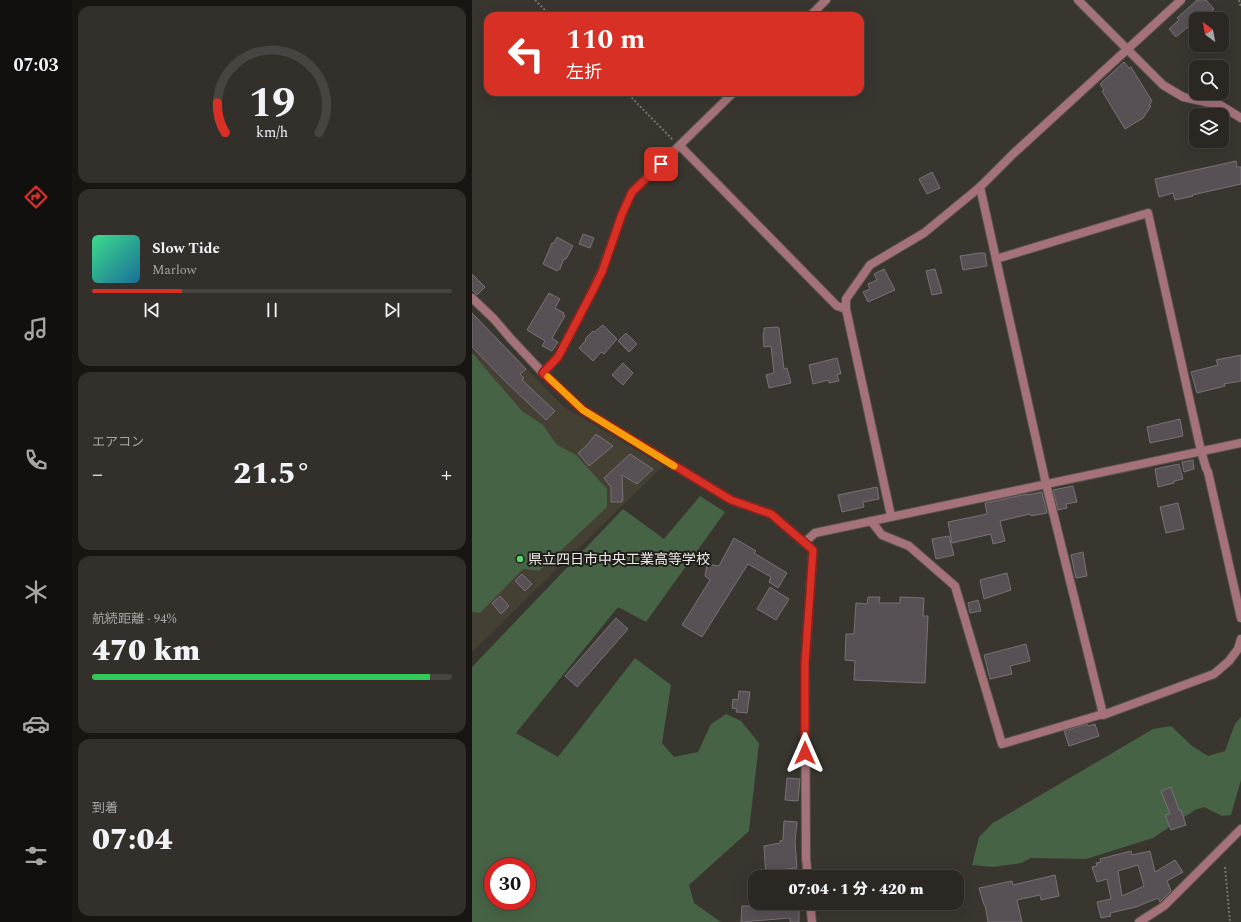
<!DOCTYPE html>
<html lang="ja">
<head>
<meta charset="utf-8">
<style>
  body { margin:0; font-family:Spectral,"Noto Sans JP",serif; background:#33302b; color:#f1f3f6; height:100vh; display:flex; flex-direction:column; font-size:15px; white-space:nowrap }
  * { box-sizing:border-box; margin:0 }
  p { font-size:13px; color:#a6a6a6 }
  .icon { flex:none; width:22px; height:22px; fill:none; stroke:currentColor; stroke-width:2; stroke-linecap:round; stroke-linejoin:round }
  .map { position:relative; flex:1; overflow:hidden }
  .sheet { display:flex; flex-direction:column; gap:6px; padding:6px; background:#181613; width:400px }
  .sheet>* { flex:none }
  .banner { position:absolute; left:12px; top:12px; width:380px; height:84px; border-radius:12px; box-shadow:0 4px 16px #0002,0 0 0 1px #474441; background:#d93025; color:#fff; overflow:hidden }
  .needle { width:26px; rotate:328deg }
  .buttons { position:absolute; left:717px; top:12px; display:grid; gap:8px }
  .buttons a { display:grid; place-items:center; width:40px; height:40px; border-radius:8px; background:#2b2823; box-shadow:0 4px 16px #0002,0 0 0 1px #474441; font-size:20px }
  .speed { position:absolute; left:12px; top:858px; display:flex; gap:8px; font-size:20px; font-weight:700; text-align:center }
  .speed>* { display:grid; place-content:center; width:52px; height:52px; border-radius:50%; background:#2b2823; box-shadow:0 4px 16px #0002,0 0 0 1px #474441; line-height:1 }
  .speed .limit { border:6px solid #d22; background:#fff; color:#111 }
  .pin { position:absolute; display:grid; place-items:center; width:34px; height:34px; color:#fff; margin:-17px; border-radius:8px; box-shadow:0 2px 6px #0006 }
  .me { position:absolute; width:44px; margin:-22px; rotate:0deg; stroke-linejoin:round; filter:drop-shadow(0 0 3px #0008) }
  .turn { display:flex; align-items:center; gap:14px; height:84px; padding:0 16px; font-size:18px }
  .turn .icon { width:52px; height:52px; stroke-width:2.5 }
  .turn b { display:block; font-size:28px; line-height:34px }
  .big { font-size:30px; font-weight:800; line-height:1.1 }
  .sheet .widget { flex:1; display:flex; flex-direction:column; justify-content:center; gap:6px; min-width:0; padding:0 14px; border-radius:12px; background:#33302b }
  .sheet .dial { align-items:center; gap:0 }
  .dial svg { height:104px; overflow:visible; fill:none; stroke:#474441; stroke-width:7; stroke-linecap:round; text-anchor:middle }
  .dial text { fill:#f1f3f6; stroke:none }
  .song { display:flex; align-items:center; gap:12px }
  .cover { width:48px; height:48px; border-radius:6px; background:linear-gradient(135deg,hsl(150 70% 55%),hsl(200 70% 35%)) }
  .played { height:4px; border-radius:2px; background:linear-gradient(90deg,#d93025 25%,#474441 25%) }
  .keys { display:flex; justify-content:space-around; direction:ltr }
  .heat { display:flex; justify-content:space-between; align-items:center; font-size:22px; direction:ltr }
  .charge { height:6px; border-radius:3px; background:linear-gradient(90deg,#34c759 94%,#474441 0) }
  .trip { position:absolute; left:276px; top:870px; width:216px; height:40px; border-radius:12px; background:#2b2823; box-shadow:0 4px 16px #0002,0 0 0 1px #474441; font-weight:800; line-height:40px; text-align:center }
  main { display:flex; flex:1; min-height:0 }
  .dock { display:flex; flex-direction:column; width:72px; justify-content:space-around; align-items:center; background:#11100e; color:#a6a6a6 }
  .dock .icon { width:28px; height:28px }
  .dock .current { color:#d93025 }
  .dock b { font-size:18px; color:#f1f3f6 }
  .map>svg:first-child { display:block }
  .built { fill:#454034 }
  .green { fill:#476345; fill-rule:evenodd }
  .building { fill:#575055; stroke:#797176; fill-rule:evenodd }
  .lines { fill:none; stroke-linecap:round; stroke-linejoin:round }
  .minor-casing { stroke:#56534c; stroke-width:10 }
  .path { stroke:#76736d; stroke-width:2; stroke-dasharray:2 2; stroke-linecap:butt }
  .minor { stroke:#a57279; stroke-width:8 }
  .route-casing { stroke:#8d1f18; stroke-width:10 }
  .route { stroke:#d93025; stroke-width:7 }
  .slow { stroke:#f59e0b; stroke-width:7 }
  .poi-dot { fill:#5ad56e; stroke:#1f1d1a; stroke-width:1.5 }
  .labels { text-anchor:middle; stroke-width:4; stroke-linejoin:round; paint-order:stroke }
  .poi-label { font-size:14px; fill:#edebe6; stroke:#1f1d1a; text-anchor:start }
</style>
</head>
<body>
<main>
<nav class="dock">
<b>07:03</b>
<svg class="icon current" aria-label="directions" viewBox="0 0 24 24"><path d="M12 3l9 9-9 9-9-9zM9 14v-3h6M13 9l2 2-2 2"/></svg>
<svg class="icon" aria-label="music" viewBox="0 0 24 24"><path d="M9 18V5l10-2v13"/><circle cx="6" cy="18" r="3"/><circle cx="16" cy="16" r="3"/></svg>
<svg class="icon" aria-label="phone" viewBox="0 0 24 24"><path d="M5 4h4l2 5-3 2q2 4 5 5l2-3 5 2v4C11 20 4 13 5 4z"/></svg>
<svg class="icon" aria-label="climate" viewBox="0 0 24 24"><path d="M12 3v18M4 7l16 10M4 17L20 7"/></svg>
<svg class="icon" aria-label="car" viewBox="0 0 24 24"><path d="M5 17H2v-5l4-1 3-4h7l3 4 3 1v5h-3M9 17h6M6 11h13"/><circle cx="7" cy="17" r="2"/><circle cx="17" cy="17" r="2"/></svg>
<svg class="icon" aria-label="filters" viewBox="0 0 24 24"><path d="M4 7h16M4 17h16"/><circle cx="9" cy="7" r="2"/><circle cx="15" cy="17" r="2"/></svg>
</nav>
<section class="sheet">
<div class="widget dial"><svg viewBox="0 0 100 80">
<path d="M14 69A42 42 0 1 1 86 69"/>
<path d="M14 69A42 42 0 0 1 8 46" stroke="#d93025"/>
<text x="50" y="56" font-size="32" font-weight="700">19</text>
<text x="50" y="72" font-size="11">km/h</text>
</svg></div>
<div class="widget">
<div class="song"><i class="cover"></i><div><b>Slow Tide</b><p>Marlow</p></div></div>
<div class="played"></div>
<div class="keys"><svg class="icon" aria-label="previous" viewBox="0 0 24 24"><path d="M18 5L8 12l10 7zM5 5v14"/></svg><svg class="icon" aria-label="pause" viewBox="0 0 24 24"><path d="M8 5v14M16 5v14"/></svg><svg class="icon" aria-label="next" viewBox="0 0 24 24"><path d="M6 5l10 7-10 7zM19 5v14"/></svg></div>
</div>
<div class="widget"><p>エアコン</p>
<div class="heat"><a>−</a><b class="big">21.5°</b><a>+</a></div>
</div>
<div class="widget"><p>航続距離 · 94%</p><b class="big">470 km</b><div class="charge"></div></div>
<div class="widget"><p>到着</p><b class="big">07:04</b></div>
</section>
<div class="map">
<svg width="769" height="922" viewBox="0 0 769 922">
  <rect width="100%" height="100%" fill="#39362f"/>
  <path class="built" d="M 0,312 L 92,407 L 191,466 L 0,652 Z"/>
  <g class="green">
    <path d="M 0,354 L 1,354 L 50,411 L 71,425 L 85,445 L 104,455 L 135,489 L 135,507 L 67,571 L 51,569 L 8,613 L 0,612 Z"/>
    <path d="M 228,496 L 253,512 L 174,622 L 146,607 L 44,733 L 86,757 L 163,658 L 199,685 L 190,743 L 202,757 L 226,752 L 239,724 L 254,714 L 269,721 L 287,743 L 277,831 L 217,885 L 222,903 L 249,922 L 0,922 L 0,667 L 151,509 L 192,539 ZM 21,867 L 55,867 L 55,901 L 21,901 Z"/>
    <path d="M 769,717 L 769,780 L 759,815 L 750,816 L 732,807 L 723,810 L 681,838 L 614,859 L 559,858 L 549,863 L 521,867 L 500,865 L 507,837 L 521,823 L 681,729 L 699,726 L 720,746 L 736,756 L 753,751 L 763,724 Z"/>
  </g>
  <g class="building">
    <path d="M 725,0 L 734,0 L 742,9 L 730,19 L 724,19 L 724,21 L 718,27 L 717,26 L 704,37 L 697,29 L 707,20 L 705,18 Z"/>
    <path d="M 652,62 L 657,68 L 659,67 L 680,101 L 677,105 L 679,106 L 671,118 L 653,129 L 630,91 L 632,90 L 628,84 Z"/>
    <path d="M 764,161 L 765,167 L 769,167 L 769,184 L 720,195 L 721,196 L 703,200 L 701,193 L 687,197 L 683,179 Z"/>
    <path d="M 460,172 L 468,188 L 455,194 L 447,179 Z"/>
    <path d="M 111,234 L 122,238 L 118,248 L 107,244 Z"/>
    <path d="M 85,237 L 101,246 L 94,259 L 92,259 L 88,269 L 87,269 L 85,271 L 71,264 L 80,243 L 82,243 Z"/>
    <path d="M 507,253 L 513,253 L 515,266 L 491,270 L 488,256 Z"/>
    <path d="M 412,269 L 423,290 L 396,302 L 391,292 L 398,289 L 396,284 L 405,280 L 402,274 Z"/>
    <path d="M 463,269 L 470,293 L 460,295 L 454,271 Z"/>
    <path d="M 0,274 L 13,287 L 5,295 L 0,290 Z"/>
    <path d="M 77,293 L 88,299 L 83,308 L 92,313 L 91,315 L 93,316 L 80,338 L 86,342 L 80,351 L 70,346 L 73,341 L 55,330 Z"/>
    <path d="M 0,313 L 54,369 L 48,374 L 52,378 L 50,380 L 83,411 L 74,420 L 34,382 L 0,347 Z"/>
    <path d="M 131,325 L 145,339 L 132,354 L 129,352 L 121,361 L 107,348 L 114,340 L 113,339 L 121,331 L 122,332 Z"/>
    <path d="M 306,327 L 306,328 L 307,328 L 312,369 L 315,368 L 319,383 L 297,388 L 294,375 L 302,373 L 299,346 L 292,347 L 291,333 L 292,333 L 292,328 Z"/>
    <path d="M 154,333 L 165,344 L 157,352 L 146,341 Z"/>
    <path d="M 769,355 L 769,381 L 752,384 L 753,386 L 725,393 L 719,372 L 746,365 L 744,360 Z"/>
    <path d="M 365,358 L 369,374 L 365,374 L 367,381 L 357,383 L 357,380 L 341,384 L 337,365 Z"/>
    <path d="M 151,363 L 161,373 L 151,385 L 140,375 Z"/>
    <path d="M 708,419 L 711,436 L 678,443 L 675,427 Z"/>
    <path d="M 124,434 L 141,446 L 117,466 L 106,453 L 115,445 Z"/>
    <path d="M 158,454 L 181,469 L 165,484 L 150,475 L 151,500 L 150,500 L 150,502 L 139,502 L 139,487 L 132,478 Z"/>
    <path d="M 721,460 L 722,469 L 712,472 L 710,462 Z"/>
    <path d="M 707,464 L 711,479 L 702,481 L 702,483 L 686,487 L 683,469 Z"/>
    <path d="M 601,486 L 605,502 L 594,504 L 595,508 L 586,510 L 581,490 Z"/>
    <path d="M 405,487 L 407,499 L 391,502 L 392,507 L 370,512 L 366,495 Z"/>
    <path d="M 570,492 L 575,513 L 559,516 L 558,514 L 528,521 L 533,541 L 521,544 L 519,534 L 480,543 L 476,522 L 515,514 L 513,503 L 555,494 L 555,495 Z"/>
    <path d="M 706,503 L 712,529 L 694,533 L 688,507 Z"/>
    <path d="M 477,536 L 482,555 L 464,559 L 460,539 Z"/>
    <path d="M 262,538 L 284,551 L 282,553 L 315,573 L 306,588 L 297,582 L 299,577 L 276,564 L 230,637 L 210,625 L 238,580 L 233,576 L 235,564 L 247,566 Z"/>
    <path d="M 611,552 L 615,576 L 604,578 L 599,555 Z"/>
    <path d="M 535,573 L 539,590 L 512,599 L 508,580 Z"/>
    <path d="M 50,574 L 60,584 L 53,591 L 43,581 Z"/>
    <path d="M 298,587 L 317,599 L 304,620 L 285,609 Z"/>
    <path d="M 28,596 L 37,606 L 29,614 L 20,603 Z"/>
    <path d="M 396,597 L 408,597 L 407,603 L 428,603 L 428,597 L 452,598 L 451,616 L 456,616 L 453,683 L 382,680 L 383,661 L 373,660 L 374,634 L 382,634 L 384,603 L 395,604 Z"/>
    <path d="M 506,600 L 509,611 L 498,613 L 496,603 Z"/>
    <path d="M 144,618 L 156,629 L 105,687 L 93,676 Z"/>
    <path d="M 554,644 L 558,661 L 538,666 L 540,674 L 518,679 L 512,655 Z"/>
    <path d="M 267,691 L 278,692 L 275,713 L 264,712 L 265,709 L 260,708 L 261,699 L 266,700 Z"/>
    <path d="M 615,724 L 616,726 L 623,724 L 627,736 L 597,746 L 592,731 Z"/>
    <path d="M 315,778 L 328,779 L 326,801 L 313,800 Z"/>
    <path d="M 699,787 L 707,810 L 709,810 L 714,825 L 699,830 L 693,815 L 698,814 L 689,791 Z"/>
    <path d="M 312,821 L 325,822 L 323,842 L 325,868 L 306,870 L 307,877 L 294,877 L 292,846 L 308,843 L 308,841 L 311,840 Z"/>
    <path d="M 659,851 L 660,855 L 678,851 L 683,872 L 703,860 L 711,872 L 695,881 L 699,891 L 688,902 L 686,898 L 664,907 L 638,913 L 639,916 L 629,918 L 625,902 L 639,899 L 635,879 L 625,882 L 620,867 L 625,866 L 624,863 L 629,862 L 628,859 ZM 666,865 L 672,886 L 650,896 L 646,871 Z"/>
    <path d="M 583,875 L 587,896 L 569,900 L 568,895 L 545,900 L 550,922 L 516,922 L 513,905 L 512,905 L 507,888 L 540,881 L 541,885 Z"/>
    <path d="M 283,903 L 327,903 L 327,922 L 318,922 L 318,918 L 269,922 L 270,906 L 283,906 Z"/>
  </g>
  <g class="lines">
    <defs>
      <g id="minor">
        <path d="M 606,0 L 691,85 L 711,97 L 748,105 L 769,118"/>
        <path d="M 338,16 L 354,0"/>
        <path d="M 208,146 L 365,306 L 374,309"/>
        <path d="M 508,187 L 574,484 L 631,714"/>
        <path d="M 524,259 L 676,213 L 729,451 L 734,468 L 736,472 L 769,618"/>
        <path d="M 0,298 L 22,319 L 39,339 L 71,373 L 111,410 L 259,500 L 299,514 L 341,550 L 333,663 L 334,859 L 336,877"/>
        <path d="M 71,373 L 86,357 L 118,296 L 130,271 L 150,214 L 160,192 L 262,92"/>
        <path d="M 419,516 L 374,309 L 374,299 L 398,265 L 452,233 L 508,187 L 541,154 L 709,0"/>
        <path d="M 399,521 L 410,535 L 437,546 L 483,586 L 530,744 L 631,714 L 631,715 L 742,674 L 757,661 L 766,649 L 769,639"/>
        <path d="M 333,542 L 343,533 L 769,443"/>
        <path d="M 338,903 L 340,922"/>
        <path d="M 667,922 L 692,906 L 769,829"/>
      </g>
    </defs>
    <use href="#minor" class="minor-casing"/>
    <g class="path">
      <path d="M 63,0 L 79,16"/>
      <path d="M 767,0 L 769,7"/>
      <path d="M 154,92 L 201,140"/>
      <path d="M 753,867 L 758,922"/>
    </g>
    <use href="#minor" class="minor"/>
  </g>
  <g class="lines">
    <defs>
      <path id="route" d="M 189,164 L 160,192 L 150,214 L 130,272 L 118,296 L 86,357 L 71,373 L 111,410 L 259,500 L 299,514 L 341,550 L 333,663 L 333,753"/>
    </defs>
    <use href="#route" class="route-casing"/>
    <use href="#route" class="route"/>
    <path class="slow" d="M 76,377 L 111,410 L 202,466"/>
  </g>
  <circle class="poi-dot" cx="48" cy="559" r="4"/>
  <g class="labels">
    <g class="poi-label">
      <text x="56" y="564">県立四日市中央工業高等学校</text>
    </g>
  </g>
</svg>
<div class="buttons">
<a><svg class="needle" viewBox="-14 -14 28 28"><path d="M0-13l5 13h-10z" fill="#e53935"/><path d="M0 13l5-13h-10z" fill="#a6a6a6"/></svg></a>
<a><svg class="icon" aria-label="search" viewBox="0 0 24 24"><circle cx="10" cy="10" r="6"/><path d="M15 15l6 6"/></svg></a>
<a><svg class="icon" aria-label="layers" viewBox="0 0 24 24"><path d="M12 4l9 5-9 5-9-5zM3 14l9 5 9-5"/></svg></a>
</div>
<div class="speed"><div class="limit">30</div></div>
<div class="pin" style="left:189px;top:164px;background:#d93025"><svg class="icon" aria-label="arrive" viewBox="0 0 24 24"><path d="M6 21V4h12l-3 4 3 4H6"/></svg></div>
<svg class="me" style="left:333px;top:753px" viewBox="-20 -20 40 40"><path d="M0-17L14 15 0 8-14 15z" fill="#d93025" stroke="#fff" stroke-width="4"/></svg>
<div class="trip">07:04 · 1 分 · 420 m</div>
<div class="banner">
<div class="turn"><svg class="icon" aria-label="left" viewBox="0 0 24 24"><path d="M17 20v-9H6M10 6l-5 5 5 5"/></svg><div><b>110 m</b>左折</div></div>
</div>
</div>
</main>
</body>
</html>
